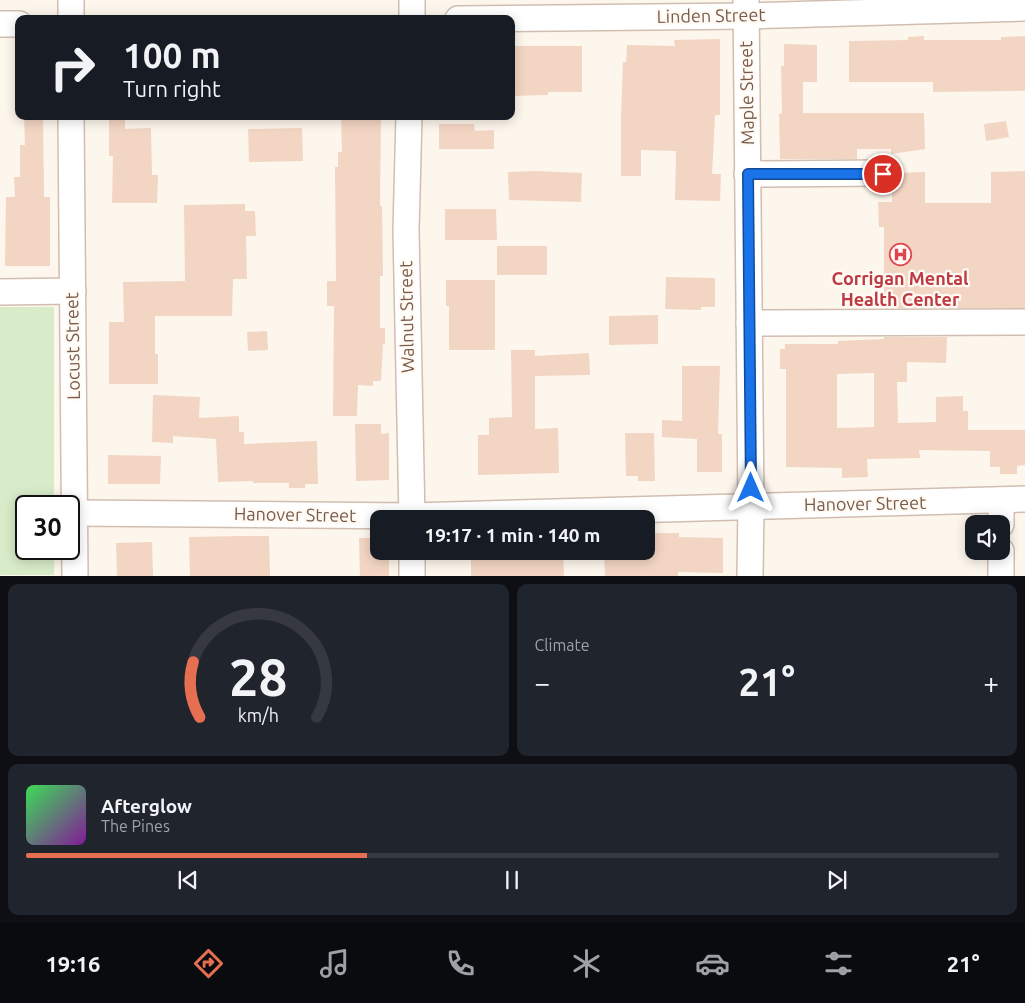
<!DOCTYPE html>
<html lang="en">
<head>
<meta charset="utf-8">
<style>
  body { margin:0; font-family:Ubuntu,sans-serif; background:#20242c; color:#f1f3f6; height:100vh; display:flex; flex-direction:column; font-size:19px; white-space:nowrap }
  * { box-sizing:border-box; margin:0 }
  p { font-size:16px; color:#9ea1a6 }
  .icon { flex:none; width:28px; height:28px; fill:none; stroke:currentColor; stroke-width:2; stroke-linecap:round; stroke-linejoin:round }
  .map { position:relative; height:576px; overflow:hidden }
  .panel { display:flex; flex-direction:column; gap:8px; padding:8px; background:#0d0f14; flex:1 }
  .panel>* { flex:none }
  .top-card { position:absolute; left:15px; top:15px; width:500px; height:105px; border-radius:10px; box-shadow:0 2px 12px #0003; background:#171b24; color:#f1f3f6; overflow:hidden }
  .tools { position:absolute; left:965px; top:515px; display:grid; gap:10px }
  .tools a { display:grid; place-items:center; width:45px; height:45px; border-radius:10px; background:#171b24; box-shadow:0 2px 12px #0003; font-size:25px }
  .speed { position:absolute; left:15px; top:495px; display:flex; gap:10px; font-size:25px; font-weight:700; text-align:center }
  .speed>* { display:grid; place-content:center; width:65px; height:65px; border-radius:50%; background:#171b24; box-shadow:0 2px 12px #0003; line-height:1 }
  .speed .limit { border:2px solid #111; border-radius:8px; background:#fff; color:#111 }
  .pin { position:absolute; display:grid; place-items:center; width:42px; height:42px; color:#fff; margin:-21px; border:2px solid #fff; border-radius:50%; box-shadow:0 1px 5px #0007 }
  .me { position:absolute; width:55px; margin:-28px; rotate:0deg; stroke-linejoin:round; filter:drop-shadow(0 0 4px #0008) }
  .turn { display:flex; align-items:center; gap:18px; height:105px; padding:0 25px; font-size:22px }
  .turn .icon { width:65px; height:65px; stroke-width:2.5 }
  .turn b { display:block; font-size:35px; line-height:42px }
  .big { font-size:38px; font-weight:700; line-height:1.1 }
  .panel .tile { flex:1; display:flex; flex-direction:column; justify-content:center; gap:8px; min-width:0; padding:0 18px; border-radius:10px; background:#20242c }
  .panel .dial { align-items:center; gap:0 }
  .dial svg { height:130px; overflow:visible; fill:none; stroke:#363941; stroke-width:7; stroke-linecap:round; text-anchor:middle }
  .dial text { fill:#f1f3f6; stroke:none }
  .song { display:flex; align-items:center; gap:15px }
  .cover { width:60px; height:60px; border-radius:8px; background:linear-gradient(135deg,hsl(130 70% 55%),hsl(290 70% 35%)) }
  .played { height:5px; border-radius:2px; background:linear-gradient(90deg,#e76f51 35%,#363941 35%) }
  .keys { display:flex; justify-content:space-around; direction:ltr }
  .heat { display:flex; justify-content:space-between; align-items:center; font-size:28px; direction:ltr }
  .panel .tiles { flex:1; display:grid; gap:8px; grid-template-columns:1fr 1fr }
  .tile:last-child { grid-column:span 2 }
  .trip { position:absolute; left:370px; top:510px; width:285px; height:50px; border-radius:10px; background:#171b24; box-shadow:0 2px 12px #0003; font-weight:700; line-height:50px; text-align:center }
  .tab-bar { display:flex; height:80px; justify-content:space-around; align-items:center; background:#090b0e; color:#9ea1a6 }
  .tab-bar .icon { width:35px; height:35px }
  .tab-bar .current { color:#e76f51 }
  .tab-bar b { font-size:22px; color:#f1f3f6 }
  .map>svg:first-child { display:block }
  .green { fill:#d8ecc9 }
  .building { fill:#f3d5c3; fill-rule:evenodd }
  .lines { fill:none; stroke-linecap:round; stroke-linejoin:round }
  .minor-casing { stroke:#d1beb0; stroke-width:28 }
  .minor { stroke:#fff; stroke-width:25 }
  .route-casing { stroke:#114b97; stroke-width:12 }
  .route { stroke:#1a73e8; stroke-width:9 }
  .labels { text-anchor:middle; stroke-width:4.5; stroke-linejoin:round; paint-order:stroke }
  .street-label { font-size:18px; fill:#7a5c4d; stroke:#fffaf3 }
  .health-label { font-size:18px; font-weight:bold; fill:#be3a42; stroke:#fffaf3 }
</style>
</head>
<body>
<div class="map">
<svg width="1025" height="576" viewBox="0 0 1025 576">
  <rect width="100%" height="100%" fill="#fdf6ec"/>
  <path class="green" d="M 0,307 L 54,307 L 54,506 L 26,506 L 26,549 L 54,549 L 54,575 L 0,575 Z"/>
  <g class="building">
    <path d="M 924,36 L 924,40 L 1001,40 L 1001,37 L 1025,36 L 1025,91 L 933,92 L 933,82 L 849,82 L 849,41 L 908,40 L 908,37 Z"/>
    <path d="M 720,39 L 720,115 L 715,115 L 712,174 L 721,174 L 720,201 L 675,200 L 676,151 L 641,150 L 641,176 L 621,176 L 621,118 L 623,62 L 626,62 L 627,45 L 675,46 L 674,40 Z"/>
    <path d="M 784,44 L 817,45 L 817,82 L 803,82 L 803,113 L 924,113 L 925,149 L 891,154 L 891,149 L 857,149 L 857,159 L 780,159 L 779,114 L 782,113 L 781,66 L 784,66 Z"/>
    <path d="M 511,46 L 582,46 L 582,92 L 548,92 L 548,95 L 511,96 Z"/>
    <path d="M 24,116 L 43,116 L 44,197 L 50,197 L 50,266 L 5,266 L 6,197 L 15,197 L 14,177 L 20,177 L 20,145 L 25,145 Z"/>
    <path d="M 109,116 L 125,116 L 125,129 L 151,128 L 152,175 L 158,175 L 157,203 L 112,203 L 113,156 L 109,156 Z"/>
    <path d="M 341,116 L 381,116 L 380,206 L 382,206 L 383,276 L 380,276 L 380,328 L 385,328 L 385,344 L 383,344 L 381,381 L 373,381 L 373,386 L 358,385 L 357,416 L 333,416 L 334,306 L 327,306 L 327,281 L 336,281 L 335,167 L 338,167 L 338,152 L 342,152 Z"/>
    <path d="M 1006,121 L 1009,137 L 986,141 L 984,124 Z"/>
    <path d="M 439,124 L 474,124 L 475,131 L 494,130 L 494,149 L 439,149 Z"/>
    <path d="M 302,128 L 303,161 L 249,162 L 248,129 Z"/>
    <path d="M 535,171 L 582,173 L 581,202 L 509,200 L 508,172 Z"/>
    <path d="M 1025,171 L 1025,308 L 884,308 L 884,227 L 879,227 L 878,202 L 892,202 L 892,184 L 896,180 L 897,173 L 925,172 L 925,203 L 991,203 L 991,172 Z"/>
    <path d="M 245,204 L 245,211 L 255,211 L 256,236 L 246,236 L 247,279 L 233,279 L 232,316 L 155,316 L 155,354 L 158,354 L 158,384 L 109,384 L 109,322 L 124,322 L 123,282 L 185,281 L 184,205 Z"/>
    <path d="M 445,209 L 496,209 L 497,240 L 445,240 Z"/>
    <rect x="497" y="246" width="50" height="29"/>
    <path d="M 666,277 L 715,278 L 715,307 L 701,307 L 701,310 L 665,309 Z"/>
    <path d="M 446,280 L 495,280 L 495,350 L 449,350 L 449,306 L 446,306 Z"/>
    <path d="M 658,315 L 658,344 L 609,345 L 609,316 Z"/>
    <path d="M 267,331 L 268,350 L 248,351 L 247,332 Z"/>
    <path d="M 884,337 L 947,337 L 946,363 L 907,362 L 907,382 L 897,382 L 898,423 L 936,422 L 936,397 L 963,396 L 963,411 L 968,411 L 968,430 L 1025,430 L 1025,465 L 1017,466 L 1017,474 L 1000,474 L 1000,467 L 990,467 L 990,451 L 919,450 L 920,458 L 867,459 L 868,477 L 842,478 L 842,468 L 786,467 L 786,369 L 780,369 L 780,349 L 785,349 L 785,344 L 838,344 L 838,341 L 884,339 ZM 874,373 L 874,427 L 837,428 L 837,374 Z"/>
    <path d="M 511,350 L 535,350 L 535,356 L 589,353 L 590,375 L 535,376 L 535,429 L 558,428 L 559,473 L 478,475 L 478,435 L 489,435 L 489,418 L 512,417 Z"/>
    <path d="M 682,366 L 720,366 L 718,434 L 722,434 L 722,472 L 697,472 L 697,439 L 662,437 L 662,420 L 682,421 Z"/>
    <path d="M 153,395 L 200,397 L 199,418 L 239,416 L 239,432 L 244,432 L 244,444 L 317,441 L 318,484 L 305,484 L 305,488 L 289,488 L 289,483 L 253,483 L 253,481 L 218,482 L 216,439 L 173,436 L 173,443 L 152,442 Z"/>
    <path d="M 355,424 L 381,424 L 381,434 L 389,433 L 389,480 L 356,481 Z"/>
    <path d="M 625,433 L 654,433 L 655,481 L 638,481 L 638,476 L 626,476 Z"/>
    <path d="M 108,455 L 161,456 L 160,484 L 108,484 Z"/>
    <path d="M 650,533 L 679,533 L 679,537 L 723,538 L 723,573 L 678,572 L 678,576 L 605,576 L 604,551 L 650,551 Z"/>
    <path d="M 242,536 L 269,536 L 270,576 L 190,576 L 189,537 Z"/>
    <path d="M 359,538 L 379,538 L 379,551 L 389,551 L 389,576 L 360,576 Z"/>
    <path d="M 152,542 L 153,576 L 117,576 L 116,543 Z"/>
    <path d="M 471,551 L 563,551 L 564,576 L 471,576 Z"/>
  </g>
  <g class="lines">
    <defs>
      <g id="minor">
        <path d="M 412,0 L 412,19"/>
        <path d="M 746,0 L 751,506 L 750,576"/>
        <path d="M 71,19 L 71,0"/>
        <path d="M 458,19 L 746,16 L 1025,8"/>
        <path d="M 0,24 L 19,24"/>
        <path d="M 71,116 L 75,576"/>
        <path d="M 409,116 L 406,230 L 412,519"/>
        <path d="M 747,174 L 883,173"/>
        <path d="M 0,292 L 73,291"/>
        <path d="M 749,323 L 1025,322"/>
        <path d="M 75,513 L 412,516 L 1025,499"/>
        <path d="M 1001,524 L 1001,500"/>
        <path d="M 412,551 L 412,576"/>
        <path d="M 1001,576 L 1001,551"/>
      </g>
    </defs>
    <use href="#minor" class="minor-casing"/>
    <use href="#minor" class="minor"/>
  </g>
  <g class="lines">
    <defs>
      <path id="route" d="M 751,488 L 748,174 L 883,174"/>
    </defs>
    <use href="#route" class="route-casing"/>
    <use href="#route" class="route"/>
  </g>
  <defs>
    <symbol id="hospital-ring" viewBox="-11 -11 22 22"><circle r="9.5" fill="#fffaf3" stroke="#e0444e" stroke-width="1.5"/><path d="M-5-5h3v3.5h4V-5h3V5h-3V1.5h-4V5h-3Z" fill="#e0444e"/></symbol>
  </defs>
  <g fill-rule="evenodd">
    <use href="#hospital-ring" x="888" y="242" width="25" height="25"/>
  </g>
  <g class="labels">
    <g class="street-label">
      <text transform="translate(711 16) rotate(-1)" y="6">Linden Street</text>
      <text transform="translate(747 93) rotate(-91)" y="6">Maple Street</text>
      <text transform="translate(407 317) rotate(-91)" y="6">Walnut Street</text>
      <text transform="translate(73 346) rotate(-91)" y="6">Locust Street</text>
      <text transform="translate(865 504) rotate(-1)" y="6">Hanover Street</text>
      <text transform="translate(295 515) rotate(1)" y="6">Hanover Street</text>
    </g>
    <g class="health-label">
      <text x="900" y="285">Corrigan Mental<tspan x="900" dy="21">Health Center</tspan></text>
    </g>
  </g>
</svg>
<div class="tools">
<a><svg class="icon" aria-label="sound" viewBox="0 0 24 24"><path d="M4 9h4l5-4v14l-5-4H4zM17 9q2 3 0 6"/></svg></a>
</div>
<div class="speed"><div class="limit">30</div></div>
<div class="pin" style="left:883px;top:174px;background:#d93025"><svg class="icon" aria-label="arrive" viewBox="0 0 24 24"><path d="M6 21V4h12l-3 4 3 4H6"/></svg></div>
<svg class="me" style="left:751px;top:488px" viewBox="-20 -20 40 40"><path d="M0-17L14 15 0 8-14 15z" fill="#1a73e8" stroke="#fff" stroke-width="4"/></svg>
<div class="trip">19:17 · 1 min · 140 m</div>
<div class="top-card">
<div class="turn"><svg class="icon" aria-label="right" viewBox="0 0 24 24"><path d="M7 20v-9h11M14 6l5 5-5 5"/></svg><div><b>100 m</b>Turn right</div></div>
</div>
</div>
<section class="panel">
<div class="tiles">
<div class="tile dial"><svg viewBox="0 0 100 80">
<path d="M14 69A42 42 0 1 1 86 69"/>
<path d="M14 69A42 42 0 0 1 10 35" stroke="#e76f51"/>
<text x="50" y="56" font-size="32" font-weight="700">28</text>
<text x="50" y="72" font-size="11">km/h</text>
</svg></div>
<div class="tile"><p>Climate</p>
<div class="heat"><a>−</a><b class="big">21°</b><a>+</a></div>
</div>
<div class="tile">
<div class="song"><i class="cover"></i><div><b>Afterglow</b><p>The Pines</p></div></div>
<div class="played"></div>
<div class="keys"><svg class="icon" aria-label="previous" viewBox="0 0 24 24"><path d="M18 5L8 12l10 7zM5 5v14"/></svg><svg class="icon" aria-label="pause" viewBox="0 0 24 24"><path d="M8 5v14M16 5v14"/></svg><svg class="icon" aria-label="next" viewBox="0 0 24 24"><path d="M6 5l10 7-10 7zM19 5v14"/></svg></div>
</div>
</div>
</section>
<nav class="tab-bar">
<b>19:16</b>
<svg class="icon current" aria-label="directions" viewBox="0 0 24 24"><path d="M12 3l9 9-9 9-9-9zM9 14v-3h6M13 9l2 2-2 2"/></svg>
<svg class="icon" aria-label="music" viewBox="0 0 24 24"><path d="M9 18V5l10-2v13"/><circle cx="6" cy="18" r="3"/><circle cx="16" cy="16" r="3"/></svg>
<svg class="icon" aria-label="phone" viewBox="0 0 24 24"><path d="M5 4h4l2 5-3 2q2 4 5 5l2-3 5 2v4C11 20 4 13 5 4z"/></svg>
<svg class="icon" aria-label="climate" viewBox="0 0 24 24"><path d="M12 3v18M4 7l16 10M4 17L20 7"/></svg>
<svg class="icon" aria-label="car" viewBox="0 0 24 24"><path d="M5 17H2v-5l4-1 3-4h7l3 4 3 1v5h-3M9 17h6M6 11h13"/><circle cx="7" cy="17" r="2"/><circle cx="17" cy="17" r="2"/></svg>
<svg class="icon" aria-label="filters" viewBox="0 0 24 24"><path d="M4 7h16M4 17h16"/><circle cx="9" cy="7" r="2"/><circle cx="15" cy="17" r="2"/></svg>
<b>21°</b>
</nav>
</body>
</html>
